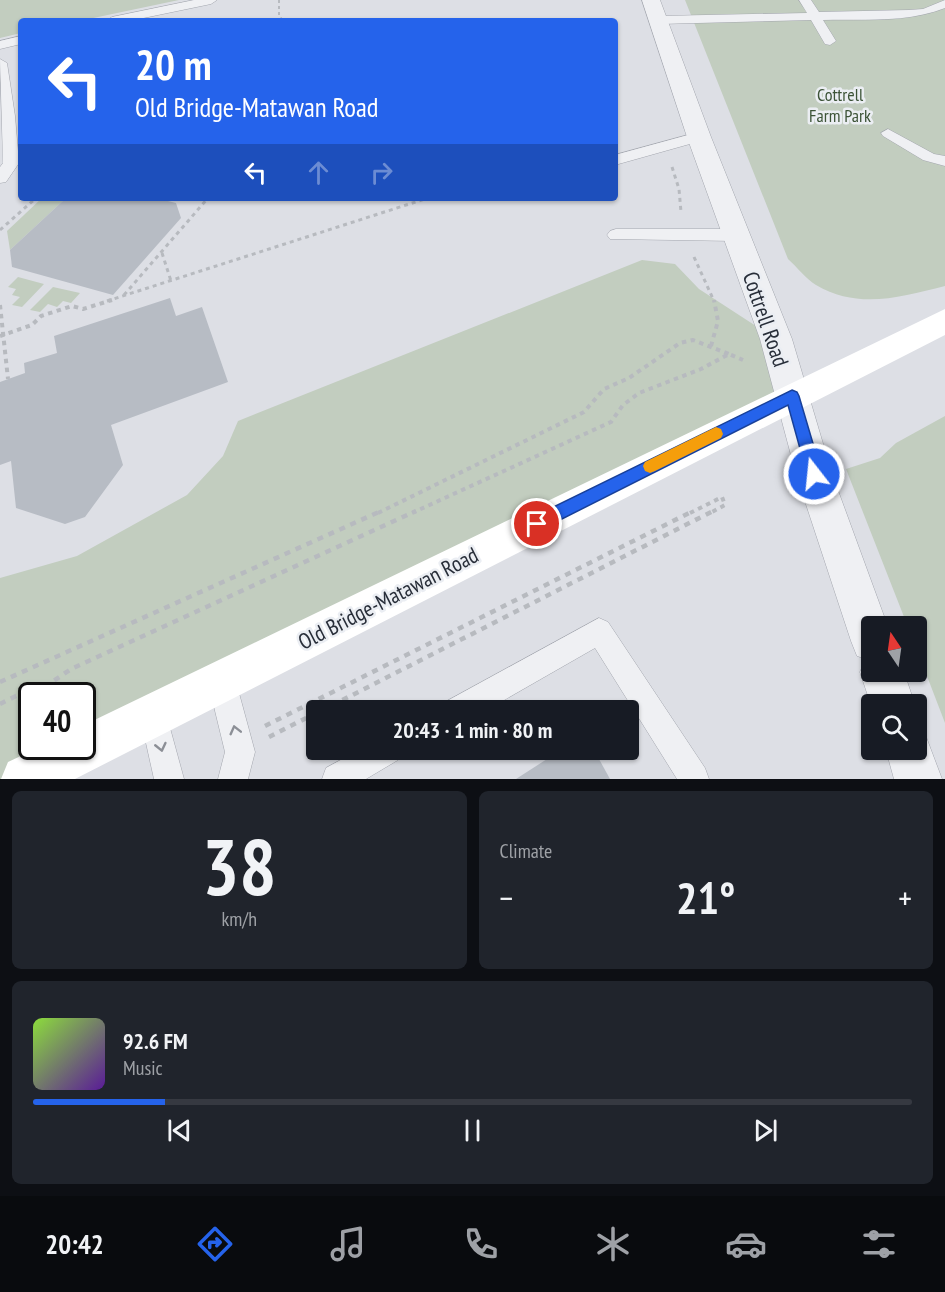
<!DOCTYPE html>
<html lang="en">
<head>
<meta charset="utf-8">
<style>
  body { margin:0; font-family:"PT Sans Narrow",sans-serif; background:#20242c; color:#f1f3f6; height:100vh; display:flex; flex-direction:column; font-size:22px; white-space:nowrap }
  * { box-sizing:border-box; margin:0 }
  p { font-size:20px; color:#9ea1a6 }
  .icon { flex:none; width:33px; height:33px; fill:none; stroke:currentColor; stroke-width:2; stroke-linecap:round; stroke-linejoin:round }
  .map { position:relative; height:779px; overflow:hidden }
  .panel { display:flex; flex-direction:column; gap:12px; padding:12px; background:#0d0f14; flex:1 }
  .panel>* { flex:none }
  .guide { position:absolute; left:18px; top:18px; width:600px; height:183px; border-radius:6px; box-shadow:0 2px 4px #0004; background:#2563eb; color:#fff; overflow:hidden }
  .needle { width:39px; rotate:347deg }
  .buttons { position:absolute; left:861px; top:616px; display:grid; gap:12px }
  .buttons a { display:grid; place-items:center; width:66px; height:66px; border-radius:6px; background:#171b24; box-shadow:0 2px 4px #0004; font-size:30px }
  .speed { position:absolute; left:18px; top:682px; display:flex; gap:12px; font-size:30px; font-weight:700; text-align:center }
  .speed>* { display:grid; place-content:center; width:78px; height:78px; border-radius:50%; background:#171b24; box-shadow:0 2px 4px #0004; line-height:1 }
  .speed .limit { border:3px solid #111; border-radius:9px; background:#fff; color:#111 }
  .pin { position:absolute; display:grid; place-items:center; width:51px; height:51px; color:#fff; margin:-26px; border:3px solid #fff; border-radius:50%; box-shadow:0 2px 6px #0007 }
  .me { position:absolute; width:66px; margin:-33px; rotate:344deg; stroke-linejoin:round; filter:drop-shadow(0 0 4px #0008) }
  .turn { display:flex; align-items:center; gap:21px; height:126px; padding:0 18px; font-size:27px }
  .turn .icon { width:78px; height:78px; stroke-width:2.5 }
  .turn b { display:block; font-size:42px; line-height:51px }
  .lanes { display:flex; align-items:center; height:57px; padding:0 18px; background:#0003; justify-content:center; gap:30px; direction:ltr }
  .lanes .off { opacity:.35 }
  .big { font-size:45px; font-weight:600; line-height:1.1 }
  .panel .tile { flex:1; display:flex; flex-direction:column; justify-content:center; gap:9px; min-width:0; padding:0 21px; border-radius:9px; background:#20242c }
  .panel .dial { align-items:center; gap:0 }
  .dial b { font-size:78px; line-height:1 }
  .song { display:flex; align-items:center; gap:18px }
  .cover { width:72px; height:72px; border-radius:9px; background:linear-gradient(135deg,hsl(90 70% 55%),hsl(270 70% 35%)) }
  .played { height:6px; border-radius:3px; background:linear-gradient(90deg,#2563eb 15%,#363941 15%) }
  .keys { display:flex; justify-content:space-around; direction:ltr }
  .heat { display:flex; justify-content:space-between; align-items:center; font-size:33px; direction:ltr }
  .panel .tiles { flex:1; display:grid; gap:12px; grid-template-columns:1fr 1fr }
  .tile:last-child { grid-column:span 2 }
  .trip { position:absolute; left:306px; top:700px; width:333px; height:60px; border-radius:6px; background:#171b24; box-shadow:0 2px 4px #0004; font-weight:600; line-height:60px; text-align:center }
  .tabs { display:flex; height:96px; justify-content:space-around; align-items:center; background:#090b0e; color:#9ea1a6 }
  .tabs .icon { width:42px; height:42px }
  .tabs .on { color:#2563eb }
  .tabs b { font-size:27px; color:#f1f3f6 }
  .map>svg:first-child { display:block }
  .green { fill:#c2cdbf; fill-rule:evenodd }
  .building { fill:#b7bcc4 }
  .lines { fill:none; stroke-linecap:round; stroke-linejoin:round }
  .service-casing { stroke:#a3a6ae; stroke-width:1 }
  .tertiary-casing { stroke:#a3a6ae; stroke-width:1 }
  .path-far3 { stroke:#b7babf; stroke-width:2; stroke-dasharray:3 3; stroke-linecap:butt }
  .path-far2 { stroke:#b7babf; stroke-width:3; stroke-dasharray:4 4; stroke-linecap:butt }
  .path-far1 { stroke:#b7babf; stroke-width:4; stroke-dasharray:4.5 4.5; stroke-linecap:butt }
  .path { stroke:#b7babf; stroke-width:4.5; stroke-dasharray:6 6; stroke-linecap:butt }
  .service { fill:#eff0f3; fill-rule:evenodd }
  .tertiary { fill:#eff0f3; fill-rule:evenodd }
  .secondary { fill:#fff; fill-rule:evenodd }
  .oneway { stroke:#8c8f96 }
  .route { fill:#2563eb; stroke:#184099; stroke-width:1.5 }
  .slow { fill:#f59e0b }
  .labels { text-anchor:middle; stroke-width:5; stroke-linejoin:round; paint-order:stroke }
  .far-park-label { font-size:18px; fill:#3c5337; stroke:#ebeef3 }
  .street-label { font-size:22px; fill:#282e39; stroke:#ebeef3 }
</style>
</head>
<body>
<div class="map">
<svg width="945" height="779" viewBox="0 0 945 779">
  <rect width="100%" height="100%" fill="#dddfe5"/>
  <g class="green">
    <path d="M 0,0 L 179,0 L 79,21 L 21,21 L 21,33 L 0,38 Z"/>
    <path d="M 685,0 L 945,0 L 945,286 C 900,297 859,310 816,285 C 806,279 797,267 788,259 Z"/>
    <path d="M 42,198 L 66,198 L 10,250 L 7,231 Z"/>
    <path d="M 642,260 L 675,264 L 699,289 L 776,339 L 792,396 L 25,779 L 0,779 L 0,578 L 77,556 L 187,495 L 223,456 L 238,421 ZM 32,696 L 82,696 L 82,747 L 32,747 Z"/>
    <path d="M 18,277 L 44,284 L 22,307 L 12,305 L 20,297 L 12,295 L 16,289 L 8,287 Z"/>
    <path d="M 53,287 L 80,293 L 71,303 L 63,301 L 57,307 L 48,304 L 40,312 L 30,310 Z"/>
    <path d="M 945,416 L 945,723 L 917,650 L 916,627 L 908,627 L 846,469 L 880,458 L 896,443 Z"/>
  </g>
  <g class="building">
    <path d="M 66,198 L 156,198 L 176,203 L 181,218 L 113,295 L 12,267 L 10,250 Z"/>
    <path d="M 170,298 L 176,316 L 202,307 L 228,382 L 111,425 L 123,465 L 85,517 L 65,524 L 16,508 L 11,461 L 0,465 L 0,382 L 25,373 L 24,363 L 57,353 L 54,336 Z"/>
    <path d="M 561,750 L 594,750 L 610,779 L 516,779 Z"/>
  </g>
  <g class="lines">
    <defs>
      <g id="service">
        <path d="M 194,0 L 217,0 L 211,4 L 129,21 L 106,21 L 112,17 Z"/>
        <path d="M 799,0 L 811,0 L 819,12 L 909,10 L 923,9 L 945,0 L 945,8 C 907,23 863,19 823,20 L 836,41 L 830,45 L 825,44 L 811,20 L 659,24 L 653,20 L 659,16 L 807,13 Z"/>
        <path d="M 21,36 L 21,44 L 0,49 L 0,41 Z"/>
        <path d="M 0,59 L 7,63 L 15,116 L 19,163 L 6,182 L 0,183 L 0,167 L 3,163 Z"/>
        <path d="M 888,129 L 934,154 L 945,156 L 945,166 L 923,160 L 883,136 L 881,133 Z"/>
        <path d="M 699,132 L 707,137 L 704,140 L 615,165 L 615,155 Z"/>
        <path d="M 616,229 L 736,229 L 742,231 L 745,235 L 742,239 L 736,241 L 610,239 L 607,235 L 610,231 Z"/>
        <path d="M 599,618 L 608,622 L 705,768 L 709,779 L 677,779 L 595,648 L 485,711 L 443,711 L 447,701 Z"/>
        <path d="M 222,668 L 232,672 L 236,682 L 255,752 L 248,779 L 218,779 L 225,752 L 208,682 L 212,672 Z"/>
        <path d="M 154,702 L 164,706 L 184,779 L 154,779 L 140,716 L 144,706 Z"/>
        <path d="M 359,750 L 403,750 L 398,760 L 366,779 L 322,779 L 326,768 Z"/>
      </g>
      <g id="tertiary">
        <path d="M 642,0 L 660,0 L 711,137 L 792,339 L 832,474 L 888,627 L 872,627 L 872,672 L 904,672 L 915,705 L 872,705 L 872,707 L 871,705 L 860,672 L 866,659 L 857,656 L 851,641 L 796,474 L 760,339 L 687,137 Z"/>
        <path d="M 916,730 L 925,734 L 942,779 L 894,779 L 886,750 L 916,750 Z"/>
      </g>
    </defs>
    <use href="#service" class="service-casing"/>
    <use href="#tertiary" class="tertiary-casing"/>
    <path class="path-far3" d="M 279,0 L 279,15 L 283,21"/>
    <g class="path-far2">
      <path d="M 672,167 L 679,189 L 681,212"/>
      <path d="M 0,230 L 36,198"/>
      <path d="M 162,253 L 171,281"/>
      <path d="M 694,257 L 714,301"/>
      <path d="M 124,295 L 208,198"/>
      <path d="M 107,301 L 428,198"/>
    </g>
    <g class="path-far1">
      <path d="M 0,305 L 8,379"/>
      <path d="M 0,336 L 32,325 L 41,316 L 72,306 L 83,309 L 112,300"/>
      <path d="M 711,346 L 718,321 L 714,300"/>
      <path d="M 378,513 L 584,412 L 604,389 L 629,378 L 680,343 L 693,340 L 729,354"/>
      <path d="M 412,513 L 611,422 L 623,405 L 639,393 L 701,369 L 729,354 L 743,360"/>
      <path d="M 690,513 L 722,497 L 725,505 L 710,513"/>
    </g>
    <g class="path">
      <path d="M 0,682 L 381,511"/>
      <path d="M 0,704 L 16,696 L 39,691 L 71,669 L 416,511"/>
      <path d="M 321,711 L 713,511"/>
      <path d="M 265,726 L 693,511"/>
      <path d="M 269,737 L 316,713"/>
    </g>
    <use href="#service" class="service"/>
    <use href="#tertiary" class="tertiary"/>
    <path class="secondary" d="M 945,309 L 945,335 L 75,779 L 1,779 L 8,762 L 40,747 L 82,747 L 82,726 Z"/>
  </g>
  <defs><path id="oneway-chevron" d="M-2-3.5L2.5 0L-2 3.5" fill="none" stroke-width="1.6" stroke-linecap="round" stroke-linejoin="round" transform="scale(1.5)"/></defs>
  <g class="oneway">
    <use href="#oneway-chevron" transform="translate(235 730) rotate(-104)"/>
    <use href="#oneway-chevron" transform="translate(161 747) rotate(77)"/>
  </g>
  <path class="route" d="M 792,390 L 797,392 L 799,396 L 822,474 L 820,479 L 814,481 L 809,479 L 807,474 L 788,405 L 542,529 L 537,531 L 531,529 L 529,524 L 531,518 Z"/>
  <path class="slow" d="M 716,427 L 721,429 L 723,434 L 721,438 L 655,471 L 650,473 L 645,471 L 643,466 L 645,462 Z"/>
  <g class="labels">
    <g class="far-park-label">
      <text x="840" y="101">Cottrell<tspan x="840" dy="21">Farm Park</tspan></text>
    </g>
    <g class="street-label">
      <text transform="translate(766 319) rotate(71)" y="8">Cottrell Road</text>
      <text transform="translate(388 598) rotate(-27)" y="8">Old Bridge-Matawan Road</text>
    </g>
  </g>
</svg>
<div class="buttons">
<a><svg class="needle" viewBox="-14 -14 28 28"><path d="M0-13l5 13h-10z" fill="#e53935"/><path d="M0 13l5-13h-10z" fill="#9ea1a6"/></svg></a>
<a><svg class="icon" aria-label="search" viewBox="0 0 24 24"><circle cx="10" cy="10" r="6"/><path d="M15 15l6 6"/></svg></a>
</div>
<div class="speed"><div class="limit">40</div></div>
<div class="pin" style="left:537px;top:524px;background:#d93025"><svg class="icon" aria-label="arrive" viewBox="0 0 24 24"><path d="M6 21V4h12l-3 4 3 4H6"/></svg></div>
<svg class="me" style="left:814px;top:474px" viewBox="-20 -20 40 40"><circle r="17" fill="#2563eb" stroke="#fff" stroke-width="3"/><path d="M0-11L8 9 0 5-8 9z" fill="#fff"/></svg>
<div class="trip">20:43 · 1 min · 80 m</div>
<div class="guide">
<div class="turn"><svg class="icon" aria-label="left" viewBox="0 0 24 24"><path d="M17 20v-9H6M10 6l-5 5 5 5"/></svg><div><b>20 m</b>Old Bridge-Matawan Road</div></div>
<div class="lanes"><svg class="icon" aria-label="left" viewBox="0 0 24 24"><path d="M17 20v-9H6M10 6l-5 5 5 5"/></svg><svg class="icon off" aria-label="ahead" viewBox="0 0 24 24"><path d="M12 20V5M6 11l6-6 6 6"/></svg><svg class="icon off" aria-label="right" viewBox="0 0 24 24"><path d="M7 20v-9h11M14 6l5 5-5 5"/></svg></div>
</div>
</div>
<section class="panel">
<div class="tiles">
<div class="tile dial"><b>38</b><p>km/h</p></div>
<div class="tile"><p>Climate</p>
<div class="heat"><a>−</a><b class="big">21°</b><a>+</a></div>
</div>
<div class="tile">
<div class="song"><i class="cover"></i><div><b>92.6 FM</b><p>Music</p></div></div>
<div class="played"></div>
<div class="keys"><svg class="icon" aria-label="previous" viewBox="0 0 24 24"><path d="M18 5L8 12l10 7zM5 5v14"/></svg><svg class="icon" aria-label="pause" viewBox="0 0 24 24"><path d="M8 5v14M16 5v14"/></svg><svg class="icon" aria-label="next" viewBox="0 0 24 24"><path d="M6 5l10 7-10 7zM19 5v14"/></svg></div>
</div>
</div>
</section>
<nav class="tabs">
<b>20:42</b>
<svg class="icon on" aria-label="directions" viewBox="0 0 24 24"><path d="M12 3l9 9-9 9-9-9zM9 14v-3h6M13 9l2 2-2 2"/></svg>
<svg class="icon" aria-label="music" viewBox="0 0 24 24"><path d="M9 18V5l10-2v13"/><circle cx="6" cy="18" r="3"/><circle cx="16" cy="16" r="3"/></svg>
<svg class="icon" aria-label="phone" viewBox="0 0 24 24"><path d="M5 4h4l2 5-3 2q2 4 5 5l2-3 5 2v4C11 20 4 13 5 4z"/></svg>
<svg class="icon" aria-label="climate" viewBox="0 0 24 24"><path d="M12 3v18M4 7l16 10M4 17L20 7"/></svg>
<svg class="icon" aria-label="car" viewBox="0 0 24 24"><path d="M5 17H2v-5l4-1 3-4h7l3 4 3 1v5h-3M9 17h6M6 11h13"/><circle cx="7" cy="17" r="2"/><circle cx="17" cy="17" r="2"/></svg>
<svg class="icon" aria-label="filters" viewBox="0 0 24 24"><path d="M4 7h16M4 17h16"/><circle cx="9" cy="7" r="2"/><circle cx="15" cy="17" r="2"/></svg>
</nav>
</body>
</html>
